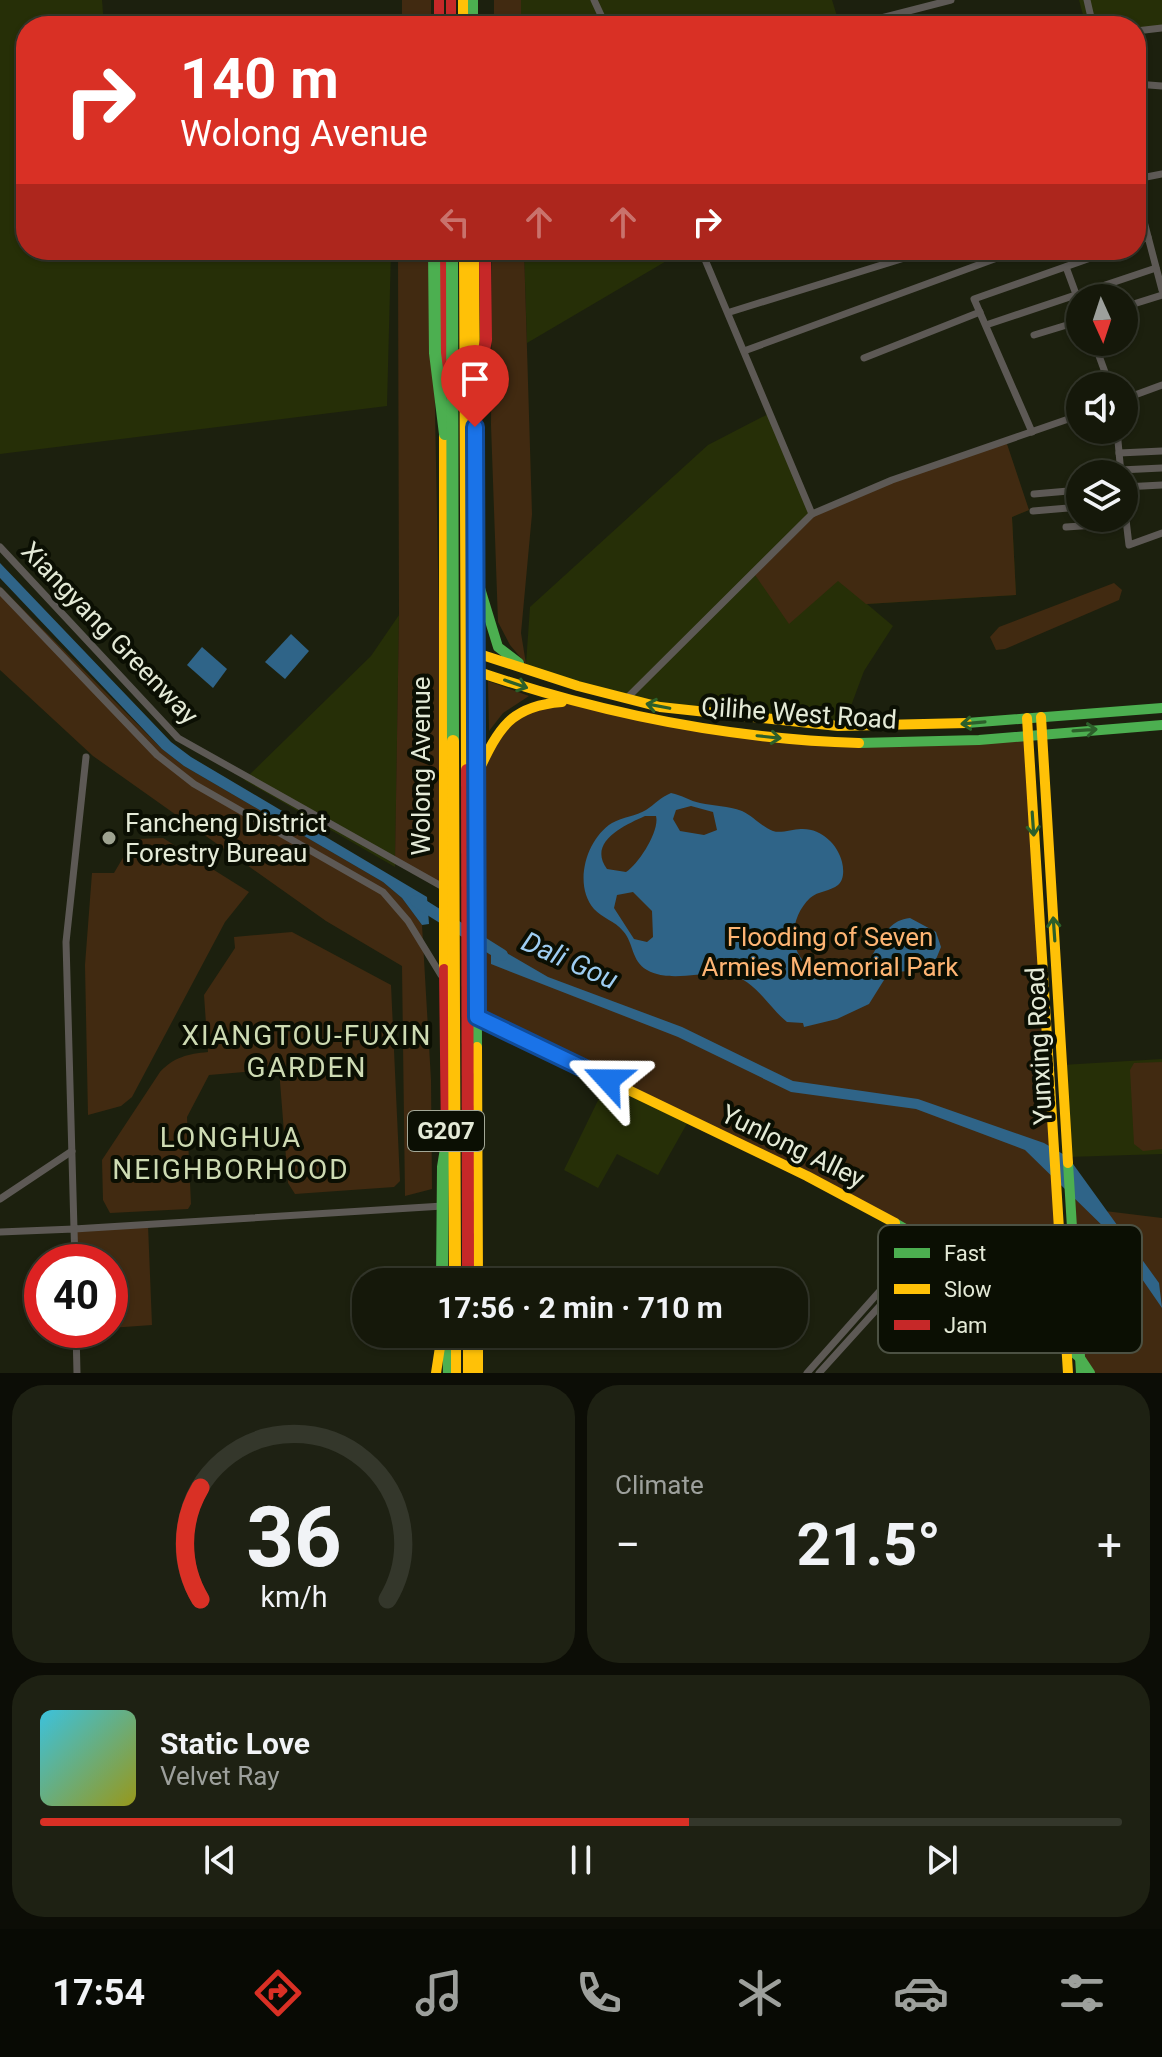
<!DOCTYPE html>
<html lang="en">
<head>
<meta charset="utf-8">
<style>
  body { margin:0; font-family:Roboto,sans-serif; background:#1e2113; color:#f1f3f6; height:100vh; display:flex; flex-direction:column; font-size:30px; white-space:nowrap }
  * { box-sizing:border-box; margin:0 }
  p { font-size:26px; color:#9da09c }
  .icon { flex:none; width:44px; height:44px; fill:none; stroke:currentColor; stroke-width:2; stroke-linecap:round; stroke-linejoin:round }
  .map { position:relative; height:1373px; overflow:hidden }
  .panel { display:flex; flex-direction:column; gap:12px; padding:12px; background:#0c0d06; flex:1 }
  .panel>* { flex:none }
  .hud { position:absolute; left:16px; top:16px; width:1130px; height:244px; border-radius:32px; box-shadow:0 2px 6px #0004,0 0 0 2px #34372b; background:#d93025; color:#fff; overflow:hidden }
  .needle { width:52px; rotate:177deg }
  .buttons { position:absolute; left:1066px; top:284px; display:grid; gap:16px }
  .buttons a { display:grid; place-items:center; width:72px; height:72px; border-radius:50%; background:#15180a; box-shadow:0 2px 6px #0004,0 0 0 2px #34372b; font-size:40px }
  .speed { position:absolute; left:24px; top:1244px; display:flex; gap:16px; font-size:40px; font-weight:700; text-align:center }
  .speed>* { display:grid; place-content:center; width:104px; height:104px; border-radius:50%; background:#15180a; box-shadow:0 2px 6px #0004,0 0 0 2px #34372b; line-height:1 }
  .speed .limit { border:12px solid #d22; background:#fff; color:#111 }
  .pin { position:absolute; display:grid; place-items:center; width:68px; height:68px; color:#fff; margin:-82px -34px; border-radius:50% 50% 50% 0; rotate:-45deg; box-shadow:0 0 8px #0007 }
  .pin .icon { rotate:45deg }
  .me { position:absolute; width:88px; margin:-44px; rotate:294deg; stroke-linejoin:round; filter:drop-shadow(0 0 6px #0008) }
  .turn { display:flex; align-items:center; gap:28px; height:168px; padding:0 32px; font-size:36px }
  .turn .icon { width:104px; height:104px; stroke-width:2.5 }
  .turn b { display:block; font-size:56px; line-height:68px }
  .lanes { display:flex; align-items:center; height:76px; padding:0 32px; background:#0003; justify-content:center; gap:40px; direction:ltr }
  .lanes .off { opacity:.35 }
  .big { font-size:60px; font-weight:700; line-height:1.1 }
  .panel .tile { flex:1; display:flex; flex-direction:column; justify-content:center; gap:12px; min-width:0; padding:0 28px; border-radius:32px; background:#1e2113 }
  .panel .dial { align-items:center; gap:0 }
  .dial svg { height:208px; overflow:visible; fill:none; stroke:#34372b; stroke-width:7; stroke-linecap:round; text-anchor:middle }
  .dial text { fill:#f1f3f6; stroke:none }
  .song { display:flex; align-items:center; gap:24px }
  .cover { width:96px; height:96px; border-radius:12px; background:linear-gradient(135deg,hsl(190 70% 55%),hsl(60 70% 35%)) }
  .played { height:8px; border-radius:4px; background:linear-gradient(90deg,#d93025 60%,#34372b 60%) }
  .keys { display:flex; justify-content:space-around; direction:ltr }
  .heat { display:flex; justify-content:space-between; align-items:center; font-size:44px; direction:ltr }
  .panel .tiles { flex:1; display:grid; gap:12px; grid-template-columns:1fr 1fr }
  .tile:last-child { grid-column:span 2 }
  .trip { position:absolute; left:352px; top:1268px; width:456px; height:80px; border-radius:32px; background:#15180a; box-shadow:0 2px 6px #0004,0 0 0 2px #34372b; font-weight:700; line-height:80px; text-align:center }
  .tab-bar { display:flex; height:128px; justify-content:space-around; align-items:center; background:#080a04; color:#9da09c }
  .tab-bar .icon { width:56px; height:56px }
  .tab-bar .on { color:#d93025 }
  .tab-bar b { font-size:36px; color:#f1f3f6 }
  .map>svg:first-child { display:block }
  .built { fill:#262f07 }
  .green { fill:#412a11 }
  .water { fill:#2f6488; fill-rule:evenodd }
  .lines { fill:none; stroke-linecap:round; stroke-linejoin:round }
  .river { stroke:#2f6488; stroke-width:12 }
  .street { stroke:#5d5955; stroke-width:7 }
  .fast { stroke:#4caf50; stroke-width:10 }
  .slow { stroke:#ffc107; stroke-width:10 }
  .jam { stroke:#c62828; stroke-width:10 }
  .fast-bridge { stroke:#4caf50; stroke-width:12 }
  .slow-bridge { stroke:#ffc107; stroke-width:12 }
  .jam-bridge { stroke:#c62828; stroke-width:12 }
  .oneway { stroke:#2c5f2a }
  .route-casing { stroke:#114b97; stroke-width:20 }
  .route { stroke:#1a73e8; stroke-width:14 }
  .poi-dot { fill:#9ea391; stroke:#0b0f03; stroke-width:3 }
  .labels { text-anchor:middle; stroke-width:8; stroke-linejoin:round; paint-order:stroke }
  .shield { fill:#0b0f03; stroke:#a3a897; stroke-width:2 }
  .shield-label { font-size:24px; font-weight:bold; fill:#e4ead7 }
  .street-label { font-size:26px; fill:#e4ead7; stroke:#0b0f03 }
  .poi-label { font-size:26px; fill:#e4ead7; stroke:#0b0f03; text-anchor:start }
  .park-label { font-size:26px; fill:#feb573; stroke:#0b0f03 }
  .water-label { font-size:28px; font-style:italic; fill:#9ecdf2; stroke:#0b0f03 }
  .neighbourhood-label { font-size:28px; letter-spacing:2px; fill:#cedbb3; stroke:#0b0f03 }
  .key { fill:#0b0f03; stroke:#4c5143; stroke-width:2 }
  .key-label { font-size:22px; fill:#e4ead7 }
</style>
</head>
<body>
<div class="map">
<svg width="1162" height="1373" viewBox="0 0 1162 1373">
  <rect width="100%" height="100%" fill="#1c200e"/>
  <g class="built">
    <path d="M 0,0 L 102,0 L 104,26 L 26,26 L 26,250 L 391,250 L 387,406 L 0,454 Z"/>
    <path d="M 521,0 L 832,0 L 840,26 L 521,26 Z"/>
    <path d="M 1079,0 L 1162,0 L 1162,28 L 1136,31 L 1136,26 L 1086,26 Z"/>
    <path d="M 524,250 L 685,250 L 527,343 Z"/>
    <path d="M 770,413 L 812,514 L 1029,510 L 1012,517 L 1016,595 L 867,604 L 893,626 L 864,671 L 845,722 L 642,701 L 551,676 L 526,664 L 530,607 L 708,445 Z"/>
    <path d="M 399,615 L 395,867 L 244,780 L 371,656 Z"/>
    <path d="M 1162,1059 L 1162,1154 L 1068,1157 L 1062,1065 Z"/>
    <path d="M 608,1080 L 689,1120 L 658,1175 L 617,1154 L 598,1188 L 564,1170 Z"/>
  </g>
  <g class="green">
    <rect x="402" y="0" width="29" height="26"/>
    <rect x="494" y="0" width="27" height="26"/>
    <path d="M 398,250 L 432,250 L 444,888 L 395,862 L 399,615 Z"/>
    <path d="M 492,250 L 524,250 L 532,514 L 521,633 L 526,664 L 510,645 L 498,622 L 491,425 Z"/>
    <path d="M 1006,441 L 1029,510 L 1012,517 L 1016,595 L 866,604 L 838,581 L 789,624 L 753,572 L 812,514 L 892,480 Z"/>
    <path d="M 1114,583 L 1122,590 L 1119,600 L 1005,649 L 996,650 L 990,637 L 999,627 Z"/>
    <path d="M 0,586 L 162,749 L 184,766 L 383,882 L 402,898 L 422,925 L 431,1080 L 432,1189 L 405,1196 L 402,966 L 326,921 L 93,756 L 0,670 Z"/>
    <path d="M 488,681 L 529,696 L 503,713 L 489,731 Z"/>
    <path d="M 572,702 L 652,721 L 868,743 L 1027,735 L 1066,1350 L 1024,1309 L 926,1239 L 477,1017 L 477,774 L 503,733 L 526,712 Z"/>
    <path d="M 163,838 L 249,892 L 225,922 L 132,1097 L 121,1106 L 88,1115 L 85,965 L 92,873 L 114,873 L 134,839 Z"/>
    <path d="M 292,932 L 391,985 L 400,1181 L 394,1187 L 295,1194 L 288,1183 L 279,1069 L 209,1075 L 187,1117 L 191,1204 L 188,1209 L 110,1213 L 103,1200 L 102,1160 L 160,1072 C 174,1057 188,1054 208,1052 L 204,995 L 235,948 L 234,937 Z"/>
    <path d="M 1162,1062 L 1162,1149 L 1143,1151 L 1134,1144 L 1130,1070 L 1134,1063 Z"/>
    <path d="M 1068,1157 L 1105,1211 L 1162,1218 L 1162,1373 L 1090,1373 L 1080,1358 Z"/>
    <path d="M 148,1225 L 152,1325 L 110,1328 L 110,1262 L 75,1262 L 74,1229 Z"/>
  </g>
  <g class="water">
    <path d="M 0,563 L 171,742 L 191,757 L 427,897 L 429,924 L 422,925 L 402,898 L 383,882 L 184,766 L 162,749 L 0,578 Z"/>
    <path d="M 291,634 L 309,651 L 285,679 L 265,662 Z"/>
    <path d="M 202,647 L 227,669 L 213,688 L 187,665 Z"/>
    <path d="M 671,793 C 682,795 690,801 700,803 C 714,806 728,806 742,811 C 753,816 762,827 773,831 C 782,834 794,828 803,829 C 822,829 838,845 842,862 C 844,870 844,880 838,885 C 831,891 818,891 810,898 C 791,916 786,950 810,967 C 819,973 835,976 846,975 C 882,969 873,922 910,918 L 936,932 L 941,947 L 932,969 L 896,972 L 884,980 L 869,1004 L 837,1019 L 804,1027 L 803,1023 L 787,1022 C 767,1006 755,978 726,974 C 702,971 670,983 647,970 C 631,961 634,943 623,931 C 615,921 602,918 594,909 C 573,885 586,839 612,823 C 623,817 636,816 646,810 C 655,804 661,797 671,793 ZM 691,806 L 713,812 L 717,830 L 704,835 L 680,831 L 673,819 L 676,810 ZM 645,816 L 656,816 C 660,830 639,864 626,872 L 607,869 C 587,842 625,825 645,816 ZM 633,892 L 652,911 L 653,937 L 647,942 L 634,939 L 614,908 L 617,895 Z"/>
    <path d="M 491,944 L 548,977 L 682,1027 L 793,1081 L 918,1099 L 1044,1143 L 1068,1157 L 1159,1283 L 1162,1308 L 1111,1234 L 1025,1150 L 916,1109 L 791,1092 L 678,1037 L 491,964 Z"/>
  </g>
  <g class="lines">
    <path class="river" d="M 416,901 L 502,955"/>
    <g class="street">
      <path d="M 594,0 L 606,26"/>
      <path d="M 1087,0 L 1093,26"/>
      <path d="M 854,25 L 951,0"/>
      <path d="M 1136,31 L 1162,28"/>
      <path d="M 1136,84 L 1162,86"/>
      <path d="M 1136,179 L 1162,174"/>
      <path d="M 1136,191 L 1162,290"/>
      <path d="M 1136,242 L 1148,237"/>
      <path d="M 701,250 L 812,514"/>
      <path d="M 1066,267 L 1080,305"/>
      <path d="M 1124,307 L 1162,295"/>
      <path d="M 730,312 L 930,250"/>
      <path d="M 986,325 L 1156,268"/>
      <path d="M 1034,335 L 1080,321"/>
      <path d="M 1094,342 L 1110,386"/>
      <path d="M 744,351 L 1019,250"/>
      <path d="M 864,358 L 980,312"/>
      <path d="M 1124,399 L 1162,385"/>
      <path d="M 1117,430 L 1121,474"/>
      <path d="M 1032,432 L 974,299 L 1113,250"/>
      <path d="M 1119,453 L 1162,451"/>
      <path d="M 1120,470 L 1162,468"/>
      <path d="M 1124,487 L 1162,485"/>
      <path d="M 1034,494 L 1080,490"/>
      <path d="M 1124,503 L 1129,545 L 1162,533"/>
      <path d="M 1033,511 L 1080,507"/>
      <path d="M 1066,527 L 1126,523"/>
      <path d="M 0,547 L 178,738 L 443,887"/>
      <path d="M 0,591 L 157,755 L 194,784 L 383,892 L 408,921 L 441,975"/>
      <path d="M 626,699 L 812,514 L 892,480 L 1080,415"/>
      <path d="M 86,757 L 66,942 L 74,1229 L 443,1206"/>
      <path d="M 0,1199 L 72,1151"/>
      <path d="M 0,1232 L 74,1229 L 75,1262"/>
      <path d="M 76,1330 L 77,1373"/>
      <path d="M 807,1373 L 926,1239"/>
      <path d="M 819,1373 L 935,1245"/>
    </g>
    <g class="fast">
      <path d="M 473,0 L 473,26"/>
      <path d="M 475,401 L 477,1047"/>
      <path d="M 479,585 L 498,647 L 519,663"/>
      <path d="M 967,723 L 1162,708"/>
      <path d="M 859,743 L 979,740 L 1162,725"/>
      <path d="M 1068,1163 L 1081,1373"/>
      <path d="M 895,1223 L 984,1275 L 1080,1358 L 1090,1373"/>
      <path d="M 447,1341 L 448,1373"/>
    </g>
    <g class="slow">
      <path d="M 463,0 L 463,26"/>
      <path d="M 474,250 L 475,383"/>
      <path d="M 470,651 L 578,686 L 660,707 L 838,726 L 967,723"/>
      <path d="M 470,669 C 597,713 725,739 859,743"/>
      <path d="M 1041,717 L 1068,1163"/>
      <path d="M 1027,718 L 1068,1373"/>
      <path d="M 478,772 C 499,728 510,706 562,702"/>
      <path d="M 444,969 L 444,425"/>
      <path d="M 477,1017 L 807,1176 L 895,1223"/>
      <path d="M 477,1047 L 478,1282"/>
      <path d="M 456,1334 L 456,1373"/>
      <path d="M 468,1334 L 468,1373"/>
      <path d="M 478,1334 L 478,1373"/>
      <path d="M 436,1373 L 442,1334"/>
    </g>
    <g class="jam">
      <path d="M 439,0 L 439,26"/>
      <path d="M 451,0 L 451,26"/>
      <path d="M 441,250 L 444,387"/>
      <path d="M 444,969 L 446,1139"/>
    </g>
    <g class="fast-bridge">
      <path d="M 434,250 L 435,353 L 445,434"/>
      <path d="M 452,250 L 453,741"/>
      <path d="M 442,1282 L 443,1167 L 449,1130"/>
    </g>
    <g class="slow-bridge">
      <path d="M 465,250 L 467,770"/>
      <path d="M 453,741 L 455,1282"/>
    </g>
    <g class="jam-bridge">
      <path d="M 472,410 L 486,340 L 485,250"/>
      <path d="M 467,770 L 468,1282"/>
    </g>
  </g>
  <defs><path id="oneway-shaft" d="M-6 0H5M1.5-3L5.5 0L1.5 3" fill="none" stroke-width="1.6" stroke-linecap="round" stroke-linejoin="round" transform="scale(2)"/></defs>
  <g class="oneway">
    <use href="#oneway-shaft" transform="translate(516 684) rotate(19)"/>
    <use href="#oneway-shaft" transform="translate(658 706) rotate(-169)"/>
    <use href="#oneway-shaft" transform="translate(973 723) rotate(175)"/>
    <use href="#oneway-shaft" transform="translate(1085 730) rotate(-4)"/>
    <use href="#oneway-shaft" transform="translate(769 737) rotate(6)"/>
    <use href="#oneway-shaft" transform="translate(1033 824) rotate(86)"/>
    <use href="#oneway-shaft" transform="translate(1054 929) rotate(-94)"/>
  </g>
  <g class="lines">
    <defs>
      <path id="route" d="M 475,427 L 477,1017 L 608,1080"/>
    </defs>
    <use href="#route" class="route-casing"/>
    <use href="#route" class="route"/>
  </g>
  <circle class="poi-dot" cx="109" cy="838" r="8"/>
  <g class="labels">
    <rect class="shield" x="408" y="1111" width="76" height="40" rx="6"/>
    <g class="shield-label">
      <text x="446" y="1139">G207</text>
    </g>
    <g class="street-label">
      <text transform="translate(110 633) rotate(46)" y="9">Xiangyang Greenway</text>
      <text transform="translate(799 713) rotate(4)" y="9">Qilihe West Road</text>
      <text transform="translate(421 766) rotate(-90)" y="9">Wolong Avenue</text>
      <text transform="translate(1039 1046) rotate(-93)" y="9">Yunxing Road</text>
      <text transform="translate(793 1146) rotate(26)" y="9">Yunlong Alley</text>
    </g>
    <g class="poi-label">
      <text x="125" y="832">Fancheng District<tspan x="125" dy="30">Forestry Bureau</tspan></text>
    </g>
    <g class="park-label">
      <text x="830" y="946">Flooding of Seven<tspan x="830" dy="30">Armies Memorial Park</tspan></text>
    </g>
    <g class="water-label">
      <text transform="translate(570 960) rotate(24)" y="10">Dali Gou</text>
    </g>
    <g class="neighbourhood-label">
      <text x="307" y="1045">XIANGTOU-FUXIN<tspan x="307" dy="32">GARDEN</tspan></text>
      <text x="231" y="1147">LONGHUA<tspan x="231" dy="32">NEIGHBORHOOD</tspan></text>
    </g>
  </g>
  <rect x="878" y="1225" width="264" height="128" rx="12" class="key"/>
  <rect x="894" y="1248" width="36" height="10" fill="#4caf50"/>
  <rect x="894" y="1284" width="36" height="10" fill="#ffc107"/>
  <rect x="894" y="1320" width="36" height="10" fill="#c62828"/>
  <g class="key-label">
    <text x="944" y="1261">Fast</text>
    <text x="944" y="1297">Slow</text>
    <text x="944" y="1333">Jam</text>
  </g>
</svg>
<div class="buttons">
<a><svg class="needle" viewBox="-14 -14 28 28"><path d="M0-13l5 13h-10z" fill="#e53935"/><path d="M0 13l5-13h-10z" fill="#9da09c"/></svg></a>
<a><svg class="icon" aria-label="sound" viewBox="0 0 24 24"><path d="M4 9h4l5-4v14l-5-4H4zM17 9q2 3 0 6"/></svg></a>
<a><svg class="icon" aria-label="layers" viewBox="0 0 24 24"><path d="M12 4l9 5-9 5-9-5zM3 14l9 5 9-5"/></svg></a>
</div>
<div class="speed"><div class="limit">40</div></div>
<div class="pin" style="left:475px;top:427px;background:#d93025"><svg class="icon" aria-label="arrive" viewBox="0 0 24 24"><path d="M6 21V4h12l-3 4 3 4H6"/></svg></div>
<svg class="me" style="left:608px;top:1080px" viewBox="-20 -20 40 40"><path d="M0-17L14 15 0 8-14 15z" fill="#1a73e8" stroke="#fff" stroke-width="4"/></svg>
<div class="trip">17:56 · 2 min · 710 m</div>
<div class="hud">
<div class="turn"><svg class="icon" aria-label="right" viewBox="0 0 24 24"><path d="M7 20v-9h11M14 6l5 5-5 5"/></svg><div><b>140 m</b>Wolong Avenue</div></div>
<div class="lanes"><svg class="icon off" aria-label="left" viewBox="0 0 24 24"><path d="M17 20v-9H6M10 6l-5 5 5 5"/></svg><svg class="icon off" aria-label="ahead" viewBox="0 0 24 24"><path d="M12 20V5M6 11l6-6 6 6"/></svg><svg class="icon off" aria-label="ahead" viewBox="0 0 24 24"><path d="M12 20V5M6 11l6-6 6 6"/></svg><svg class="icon" aria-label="right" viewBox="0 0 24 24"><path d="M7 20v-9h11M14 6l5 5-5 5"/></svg></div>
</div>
</div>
<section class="panel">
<div class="tiles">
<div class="tile dial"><svg viewBox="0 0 100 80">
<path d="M14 69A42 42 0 1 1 86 69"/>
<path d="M14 69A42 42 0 0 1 14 26" stroke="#d93025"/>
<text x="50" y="56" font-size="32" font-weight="700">36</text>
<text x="50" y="72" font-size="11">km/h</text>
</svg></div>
<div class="tile"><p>Climate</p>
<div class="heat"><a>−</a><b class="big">21.5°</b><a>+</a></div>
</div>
<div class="tile">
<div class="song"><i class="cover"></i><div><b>Static Love</b><p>Velvet Ray</p></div></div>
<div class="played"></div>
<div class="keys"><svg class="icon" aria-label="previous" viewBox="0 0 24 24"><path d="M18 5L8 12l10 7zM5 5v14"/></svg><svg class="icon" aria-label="pause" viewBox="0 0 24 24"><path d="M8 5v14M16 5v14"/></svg><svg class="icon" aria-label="next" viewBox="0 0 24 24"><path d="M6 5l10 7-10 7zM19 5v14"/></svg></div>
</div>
</div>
</section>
<nav class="tab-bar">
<b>17:54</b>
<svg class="icon on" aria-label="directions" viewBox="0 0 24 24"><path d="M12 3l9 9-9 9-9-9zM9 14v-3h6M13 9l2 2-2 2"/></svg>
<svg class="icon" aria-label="music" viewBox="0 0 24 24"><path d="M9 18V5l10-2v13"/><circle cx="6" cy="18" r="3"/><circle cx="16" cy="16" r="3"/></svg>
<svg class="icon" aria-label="phone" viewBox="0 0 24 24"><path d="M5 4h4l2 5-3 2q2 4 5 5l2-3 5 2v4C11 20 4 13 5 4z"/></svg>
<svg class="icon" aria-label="climate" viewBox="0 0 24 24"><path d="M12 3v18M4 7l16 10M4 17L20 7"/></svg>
<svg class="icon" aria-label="car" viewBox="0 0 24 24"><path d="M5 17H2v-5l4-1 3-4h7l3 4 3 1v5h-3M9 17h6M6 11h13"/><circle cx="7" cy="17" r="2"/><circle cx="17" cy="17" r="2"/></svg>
<svg class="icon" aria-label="filters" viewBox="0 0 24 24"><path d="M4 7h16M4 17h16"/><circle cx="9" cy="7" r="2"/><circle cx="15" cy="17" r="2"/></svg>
</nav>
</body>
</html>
